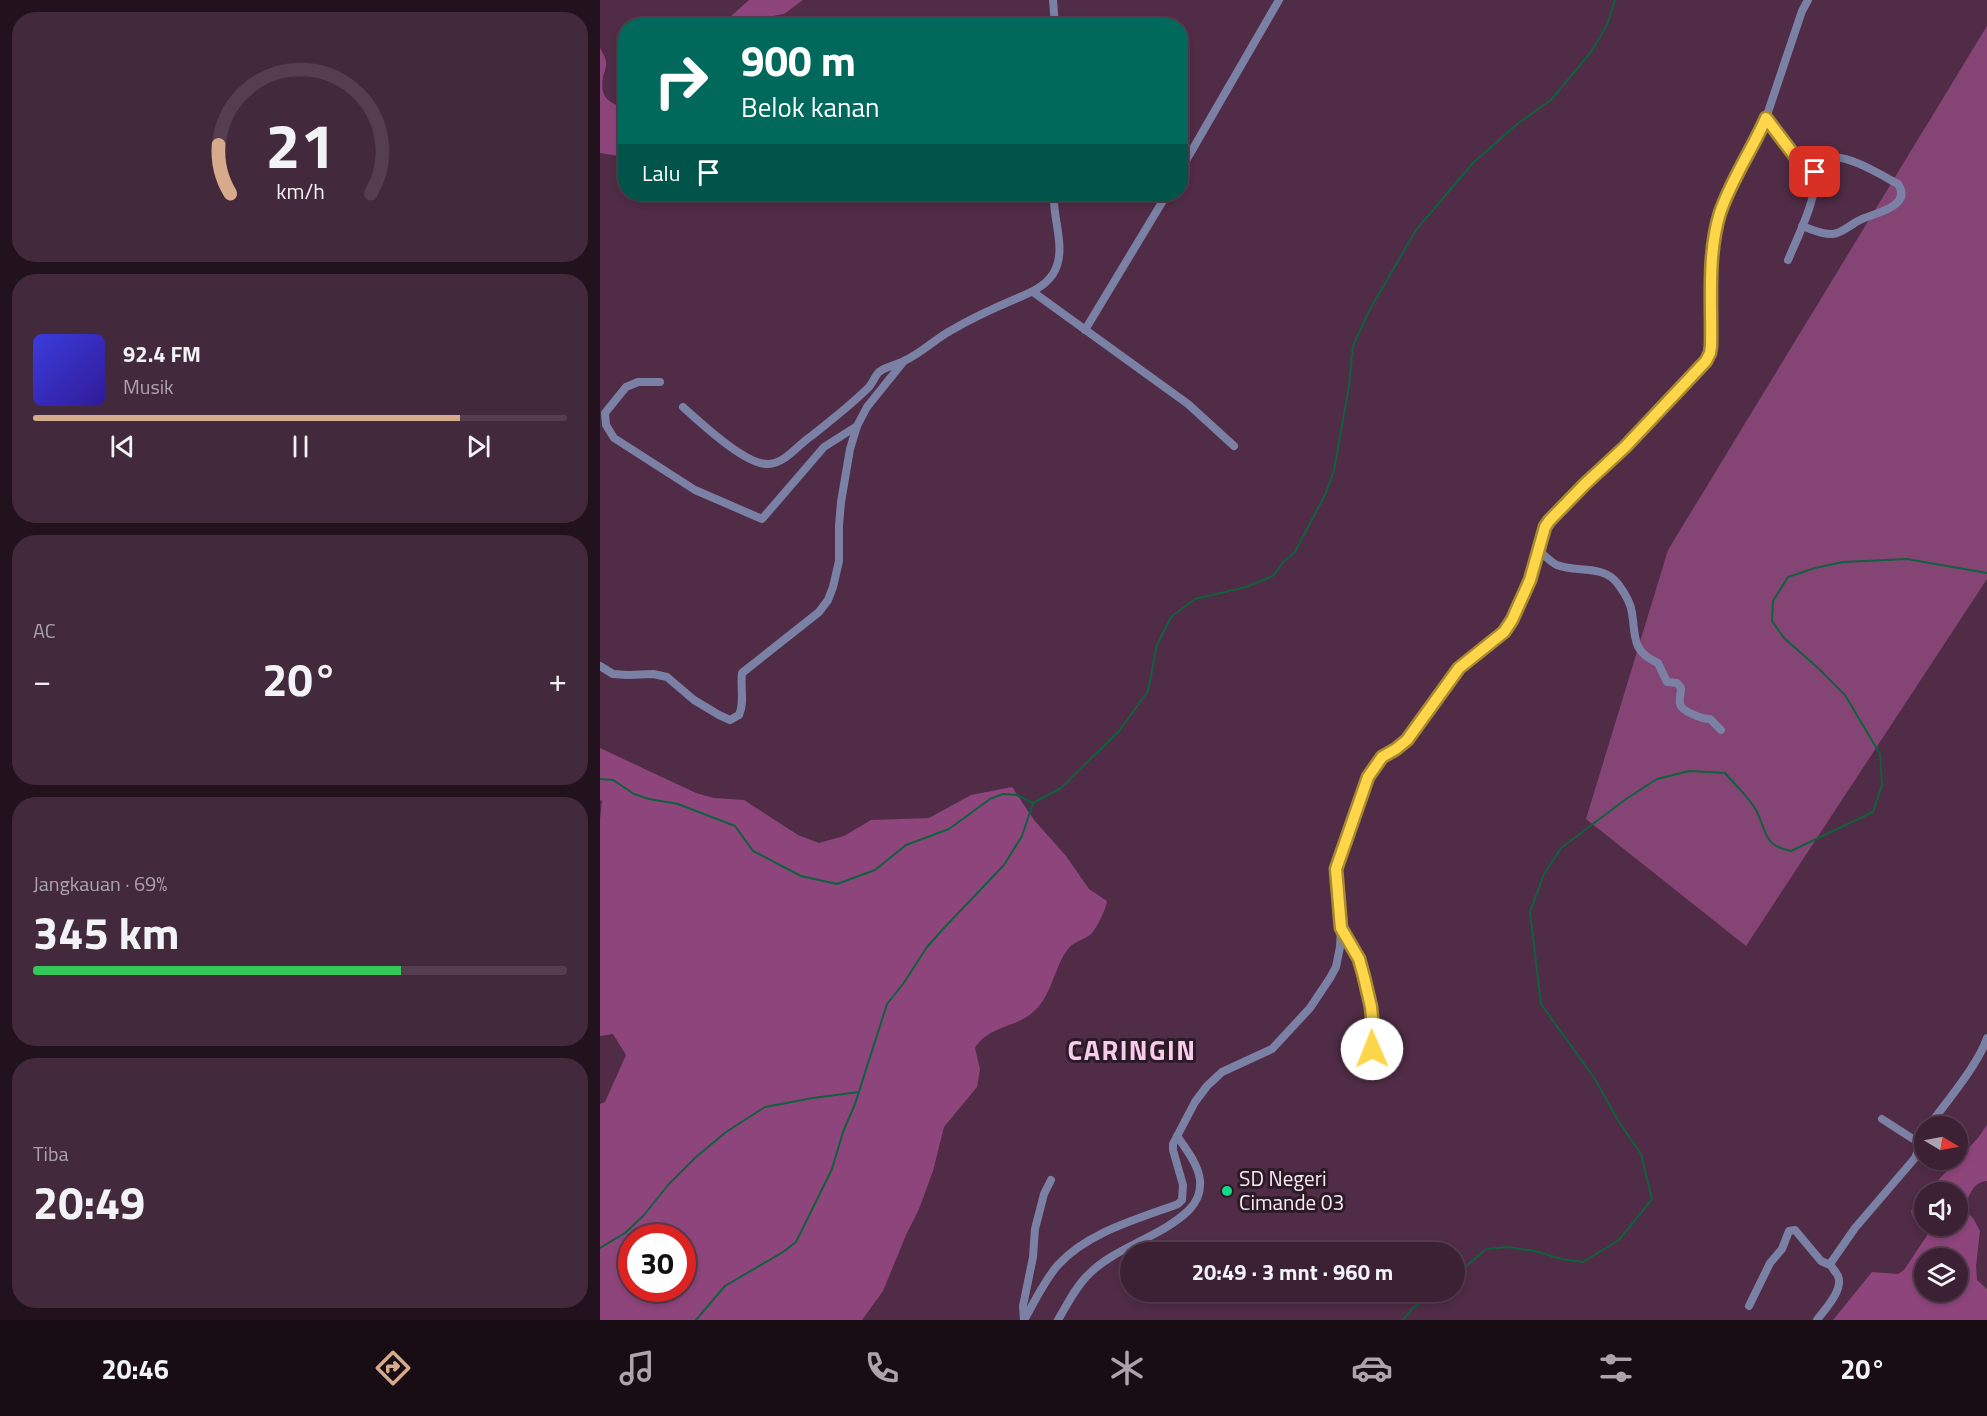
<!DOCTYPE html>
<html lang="id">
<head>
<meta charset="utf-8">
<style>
  body { margin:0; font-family:"Titillium Web",sans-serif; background:#43293c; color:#f1f3f6; height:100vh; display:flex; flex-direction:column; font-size:22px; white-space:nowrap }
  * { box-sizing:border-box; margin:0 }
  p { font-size:20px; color:#aca3ac }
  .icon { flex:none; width:33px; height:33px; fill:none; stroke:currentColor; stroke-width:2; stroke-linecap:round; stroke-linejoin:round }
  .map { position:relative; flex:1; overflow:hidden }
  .sheet { display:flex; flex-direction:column; gap:12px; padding:12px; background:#21121d; width:600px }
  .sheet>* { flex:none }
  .guide { position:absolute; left:18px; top:18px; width:570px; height:183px; border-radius:24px; box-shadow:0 3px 9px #0003,0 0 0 2px #553e4f; background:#00695c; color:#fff; overflow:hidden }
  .needle { width:39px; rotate:100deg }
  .controls { position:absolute; left:1314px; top:1116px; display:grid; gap:12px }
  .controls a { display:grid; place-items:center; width:54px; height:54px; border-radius:50%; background:#3c2134; box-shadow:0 3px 9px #0003,0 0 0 2px #553e4f; font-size:30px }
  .speed { position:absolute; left:18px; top:1224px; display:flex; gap:12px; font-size:30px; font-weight:700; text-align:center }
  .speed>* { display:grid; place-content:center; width:78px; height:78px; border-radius:50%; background:#3c2134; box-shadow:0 3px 9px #0003,0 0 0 2px #553e4f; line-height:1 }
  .speed .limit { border:9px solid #d22; background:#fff; color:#111 }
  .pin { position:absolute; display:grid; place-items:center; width:51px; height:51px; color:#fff; margin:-26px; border-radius:12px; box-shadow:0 3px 9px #0006 }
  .me { position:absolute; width:66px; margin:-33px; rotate:359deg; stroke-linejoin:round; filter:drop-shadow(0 0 4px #0008) }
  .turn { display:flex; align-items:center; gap:21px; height:126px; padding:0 24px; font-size:27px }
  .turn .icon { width:78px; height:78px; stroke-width:2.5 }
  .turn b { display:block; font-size:42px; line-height:51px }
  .then { display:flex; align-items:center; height:57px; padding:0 24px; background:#0003; gap:12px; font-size:22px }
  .big { font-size:45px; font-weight:700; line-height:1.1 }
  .sheet .widget { flex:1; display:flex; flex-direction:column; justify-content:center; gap:9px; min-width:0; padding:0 21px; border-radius:24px; background:#43293c }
  .sheet .dial { align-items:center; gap:0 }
  .dial svg { height:156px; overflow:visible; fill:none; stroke:#553e4f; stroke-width:7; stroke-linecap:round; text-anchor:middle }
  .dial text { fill:#f1f3f6; stroke:none }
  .song { display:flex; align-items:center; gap:18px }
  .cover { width:72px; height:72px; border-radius:9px; background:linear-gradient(135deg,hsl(240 70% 55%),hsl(250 70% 35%)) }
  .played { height:6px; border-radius:3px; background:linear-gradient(90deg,#d6ab8b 80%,#553e4f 80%) }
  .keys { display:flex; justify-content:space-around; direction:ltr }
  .heat { display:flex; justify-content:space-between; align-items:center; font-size:33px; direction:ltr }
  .charge { height:9px; border-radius:4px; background:linear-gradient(90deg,#34c759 69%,#553e4f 0) }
  .trip { position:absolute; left:520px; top:1242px; width:345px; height:60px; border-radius:30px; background:#3c2134; box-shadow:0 3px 9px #0003,0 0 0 2px #553e4f; font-weight:700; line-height:60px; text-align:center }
  .dock { display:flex; height:96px; justify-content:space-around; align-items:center; background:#180d15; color:#aca3ac }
  .dock .icon { width:42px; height:42px }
  .dock .active { color:#d6ab8b }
  .dock b { font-size:27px; color:#f1f3f6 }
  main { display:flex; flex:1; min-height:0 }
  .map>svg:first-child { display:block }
  .green { fill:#854574 }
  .forest { fill:#8e457c; fill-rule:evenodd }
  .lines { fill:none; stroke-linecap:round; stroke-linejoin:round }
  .stream { stroke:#0e623d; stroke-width:2 }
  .minor { stroke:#7b81a5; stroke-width:8 }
  .route-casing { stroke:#a68a30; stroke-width:15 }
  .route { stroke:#ffd54a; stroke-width:10 }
  .poi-dot { fill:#12d98a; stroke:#2b1b27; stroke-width:2 }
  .labels { text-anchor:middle; stroke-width:6; stroke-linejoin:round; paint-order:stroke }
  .poi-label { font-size:21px; fill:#fce9f6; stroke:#2b1b27; text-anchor:start }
  .district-label { font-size:27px; font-weight:bold; letter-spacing:1.5px; fill:#f9cbea; stroke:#2b1b27 }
</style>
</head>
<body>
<main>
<section class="sheet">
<div class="widget dial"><svg viewBox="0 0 100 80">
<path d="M14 69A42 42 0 1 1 86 69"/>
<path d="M14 69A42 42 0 0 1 8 44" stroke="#d6ab8b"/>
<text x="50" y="56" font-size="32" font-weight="700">21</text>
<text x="50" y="72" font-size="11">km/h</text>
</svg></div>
<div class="widget">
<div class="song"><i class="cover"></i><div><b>92.4 FM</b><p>Musik</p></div></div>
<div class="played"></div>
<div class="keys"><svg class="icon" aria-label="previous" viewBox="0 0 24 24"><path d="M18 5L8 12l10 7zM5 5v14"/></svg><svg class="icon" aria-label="pause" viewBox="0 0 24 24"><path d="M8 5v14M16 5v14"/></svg><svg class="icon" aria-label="next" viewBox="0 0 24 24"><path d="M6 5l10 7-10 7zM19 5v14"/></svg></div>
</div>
<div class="widget"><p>AC</p>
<div class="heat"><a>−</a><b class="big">20°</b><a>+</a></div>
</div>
<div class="widget"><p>Jangkauan · 69%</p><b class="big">345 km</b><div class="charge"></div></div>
<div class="widget"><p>Tiba</p><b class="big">20:49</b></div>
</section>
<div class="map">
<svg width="1387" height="1320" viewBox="0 0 1387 1320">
  <rect width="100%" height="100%" fill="#502c46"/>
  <path class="green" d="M 1387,26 L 1387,579 L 1146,946 L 986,819 L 1068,550 Z"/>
  <g class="forest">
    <path d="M 149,0 L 203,0 L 184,14 L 167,17 L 154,25 L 121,25 Z"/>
    <path d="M 0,48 C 2,52 6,58 6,62 C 7,66 4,73 3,77 C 0,97 7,102 25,108 L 25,157 L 0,153 Z"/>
    <path d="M 0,748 L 96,793 L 114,798 L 144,800 L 198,835 L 219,843 L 244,836 L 271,820 L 329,818 L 371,795 L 412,787 L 434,820 L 466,856 L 489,889 L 507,901 C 506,909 497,928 491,934 C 484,940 474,941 468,949 C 454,967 452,997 432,1013 C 414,1028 388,1026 375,1048 L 380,1069 L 377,1087 L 344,1127 L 333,1171 L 319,1209 L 306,1235 L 283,1291 L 262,1320 L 0,1320 L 0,1104 L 5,1102 L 26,1055 L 13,1034 L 0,1036 L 0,819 L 2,801 L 0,800 ZM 32,1238 L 82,1238 L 82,1288 L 32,1288 Z"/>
    <path d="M 1387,1125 L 1387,1181 C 1373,1182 1370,1194 1365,1206 L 1368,1213 L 1373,1218 L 1380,1231 L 1376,1266 L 1377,1280 L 1387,1289 L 1387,1320 L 1233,1320 L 1272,1272 L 1298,1274 L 1304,1270 L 1328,1234 L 1325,1227 L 1313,1218 L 1311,1211 L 1324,1195 L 1324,1226 L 1358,1226 L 1358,1192 L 1327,1192 L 1378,1138 ZM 1324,1258 L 1358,1258 L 1358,1292 L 1324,1292 Z"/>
  </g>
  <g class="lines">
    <g class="stream">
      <path d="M 0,779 L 13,780 L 34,794 L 49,799 L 78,804 L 135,826 L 153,851 L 201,876 L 237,884 L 275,870 L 306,845 L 349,829 L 390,799 L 403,794 L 417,795 L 433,803"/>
      <path d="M 0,1248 L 25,1233 L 44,1215 L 68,1185 L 96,1157 L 126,1132 L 165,1107 L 213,1098 L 259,1092"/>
      <path d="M 855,1276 L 886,1249 L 907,1247 L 935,1251 L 961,1259 L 983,1262 L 1019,1240 L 1052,1199 L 1041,1154 L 1019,1122 L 995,1079 L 941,1004 L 930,912 L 944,874 L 961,848 L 1026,799 L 1057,779 L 1089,771 L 1125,773 C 1135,785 1149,797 1156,810 C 1167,831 1163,846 1191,851 L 1273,812 L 1282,785 L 1280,754 L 1245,695 L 1218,668 L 1184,638 L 1172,621 L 1173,601 L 1188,577 L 1215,568 L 1243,562 L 1307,559 L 1387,573"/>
      <path d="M 96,1320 L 125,1286 L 183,1252 L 196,1242 L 232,1169 L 243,1132 L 255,1104 L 287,1004 L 303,984 L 327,947 L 343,929 L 404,865 L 422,836 L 433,803 L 461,788 L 519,731 L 548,691 L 557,645 L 571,617 L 595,599 L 646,587 L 668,578 L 674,575 L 683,562 L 695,552 L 726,493 L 734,470 L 749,386 L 753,346 L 769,311 L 816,230 L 872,164 L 917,124 L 951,100 L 991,52 L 1007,25 L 1015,0"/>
      <path d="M 803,1320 L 813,1308 L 835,1292"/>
    </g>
    <g class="minor">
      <path d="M 453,0 L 455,26"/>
      <path d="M 1166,118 L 1197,159 L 1215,172 C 1219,194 1197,239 1188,260"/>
      <path d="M 580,171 L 679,0"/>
      <path d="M 1202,226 C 1211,229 1223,235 1233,234 C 1243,233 1252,223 1262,219 C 1275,213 1313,206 1298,184 C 1283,176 1246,153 1229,158 C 1224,160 1219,168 1215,172"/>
      <path d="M 433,292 L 588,404 L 634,446"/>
      <path d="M 485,330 L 567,194"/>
      <path d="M 60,382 L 38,382 L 26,387 L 5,413 L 6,425 L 14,438 L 95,490 L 162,519 L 224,447 L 257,426"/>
      <path d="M 83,407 C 100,422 146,466 169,464 C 185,463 197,446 210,437 C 230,421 250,406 269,387 C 273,382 275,376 279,372 C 287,366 296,365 304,361 C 320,354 334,340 350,331 C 372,318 396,307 420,297 C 432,292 445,286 453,274 C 468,250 452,219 454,194"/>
      <path d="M 939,550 C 944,555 950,562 957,565 C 977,573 1003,564 1018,584 C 1024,592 1031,603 1032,613 C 1036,637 1031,651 1058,663 L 1067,682 L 1077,683 L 1081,688 C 1081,693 1079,699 1080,704 C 1081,711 1102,719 1110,719 L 1121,730"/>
      <path d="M 0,666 L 13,674 L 28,675 L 53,674 L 67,677 L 94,700 L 119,715 L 130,720 L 139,715 C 145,702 140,687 142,673 L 219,612 L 228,600 L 233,587 L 239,561 L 239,526 L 241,502 L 250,449 L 257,426 L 267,407 L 304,361"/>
      <path d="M 741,928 C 747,939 755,950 759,961 C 767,980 779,1038 769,1056 C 766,1062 761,1066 756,1070"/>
      <path d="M 1282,1119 L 1321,1144"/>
      <path d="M 1329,1126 C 1346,1102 1378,1065 1387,1038"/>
      <path d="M 1149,1306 L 1170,1263 L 1182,1249 L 1189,1231 L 1195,1230 L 1221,1261 L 1230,1265"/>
      <path d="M 424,1320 C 435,1301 444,1281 458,1265 C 488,1232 538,1219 578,1204 L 582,1200 L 583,1185 L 573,1150 L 573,1144 L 595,1102 L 607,1086 L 622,1072 L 672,1049 L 710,1008 L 730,978 L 736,967 L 740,947 L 741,928 L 736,875 L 737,863 L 748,840 L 765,785 L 774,767 L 782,757 L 796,749 L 807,740 L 859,668 L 904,632 L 912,620 L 930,581 L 945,527 L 949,521 C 1001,467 1057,418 1106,361 L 1111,346 L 1112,250 L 1115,232 L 1128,194 L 1155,143 L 1166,118 L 1202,11 L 1208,0"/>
      <path d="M 424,1320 L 423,1306 L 433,1257 L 435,1229 L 444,1194 L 451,1180"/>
      <path d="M 458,1320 C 467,1305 476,1286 489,1274 C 517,1246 560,1238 589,1210 C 597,1202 601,1191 600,1180 C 598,1164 586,1149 577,1136"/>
      <path d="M 1217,1320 C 1224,1310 1244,1290 1238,1276 C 1236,1272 1232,1268 1230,1264 L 1255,1228 L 1315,1158 L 1324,1135"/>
    </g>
  </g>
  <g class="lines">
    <defs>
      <path id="route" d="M 772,1049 L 774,1038 L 771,1007 L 764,977 L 759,959 L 741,928 L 736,869 L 768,777 L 782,757 L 796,749 L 807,740 L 859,668 L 904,632 L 912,620 L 930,580 L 945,527 L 949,521 L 985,484 L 1025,447 L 1106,361 L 1110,353 L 1111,346 C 1112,302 1107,255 1120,213 C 1131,180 1152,150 1166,118 L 1197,159 L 1215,172"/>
    </defs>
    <use href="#route" class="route-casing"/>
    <use href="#route" class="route"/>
  </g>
  <circle class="poi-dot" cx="627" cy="1191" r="6"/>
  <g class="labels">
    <g class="poi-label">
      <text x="639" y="1186">SD Negeri<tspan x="639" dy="24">Cimande 03</tspan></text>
    </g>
    <g class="district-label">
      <text x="532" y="1060">CARINGIN</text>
    </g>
  </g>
</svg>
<div class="controls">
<a><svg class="needle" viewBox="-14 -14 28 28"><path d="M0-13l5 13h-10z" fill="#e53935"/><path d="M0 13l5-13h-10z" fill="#aca3ac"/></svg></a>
<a><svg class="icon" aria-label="sound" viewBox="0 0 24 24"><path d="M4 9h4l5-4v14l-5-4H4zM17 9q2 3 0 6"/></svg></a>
<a><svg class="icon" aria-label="layers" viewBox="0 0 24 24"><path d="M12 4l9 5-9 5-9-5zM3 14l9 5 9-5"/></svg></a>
</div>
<div class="speed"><div class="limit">30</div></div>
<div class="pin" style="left:1215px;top:172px;background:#d93025"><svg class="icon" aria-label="arrive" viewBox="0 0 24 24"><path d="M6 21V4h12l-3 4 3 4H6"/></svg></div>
<svg class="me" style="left:772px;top:1049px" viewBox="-20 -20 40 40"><circle r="19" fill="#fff"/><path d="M0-13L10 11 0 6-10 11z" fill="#ffd54a"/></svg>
<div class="trip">20:49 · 3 mnt · 960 m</div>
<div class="guide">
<div class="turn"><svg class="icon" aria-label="right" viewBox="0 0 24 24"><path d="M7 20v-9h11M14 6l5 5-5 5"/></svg><div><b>900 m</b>Belok kanan</div></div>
<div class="then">Lalu<svg class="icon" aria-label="arrive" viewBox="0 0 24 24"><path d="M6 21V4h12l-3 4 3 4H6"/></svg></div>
</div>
</div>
</main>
<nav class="dock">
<b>20:46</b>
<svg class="icon active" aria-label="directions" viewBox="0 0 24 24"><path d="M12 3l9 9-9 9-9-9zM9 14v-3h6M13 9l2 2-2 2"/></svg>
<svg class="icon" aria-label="music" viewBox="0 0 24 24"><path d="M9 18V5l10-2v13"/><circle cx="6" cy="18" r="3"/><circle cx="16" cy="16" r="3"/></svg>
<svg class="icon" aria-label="phone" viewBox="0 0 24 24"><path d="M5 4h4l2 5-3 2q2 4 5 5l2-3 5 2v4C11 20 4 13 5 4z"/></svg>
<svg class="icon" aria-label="climate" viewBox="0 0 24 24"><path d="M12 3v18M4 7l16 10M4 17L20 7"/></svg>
<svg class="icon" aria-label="car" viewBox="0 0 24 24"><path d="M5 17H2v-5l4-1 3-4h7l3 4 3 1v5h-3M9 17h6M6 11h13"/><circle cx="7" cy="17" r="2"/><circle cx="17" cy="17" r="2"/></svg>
<svg class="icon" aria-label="filters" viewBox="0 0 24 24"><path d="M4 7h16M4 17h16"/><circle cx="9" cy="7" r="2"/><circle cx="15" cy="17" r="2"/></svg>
<b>20°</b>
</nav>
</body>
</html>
